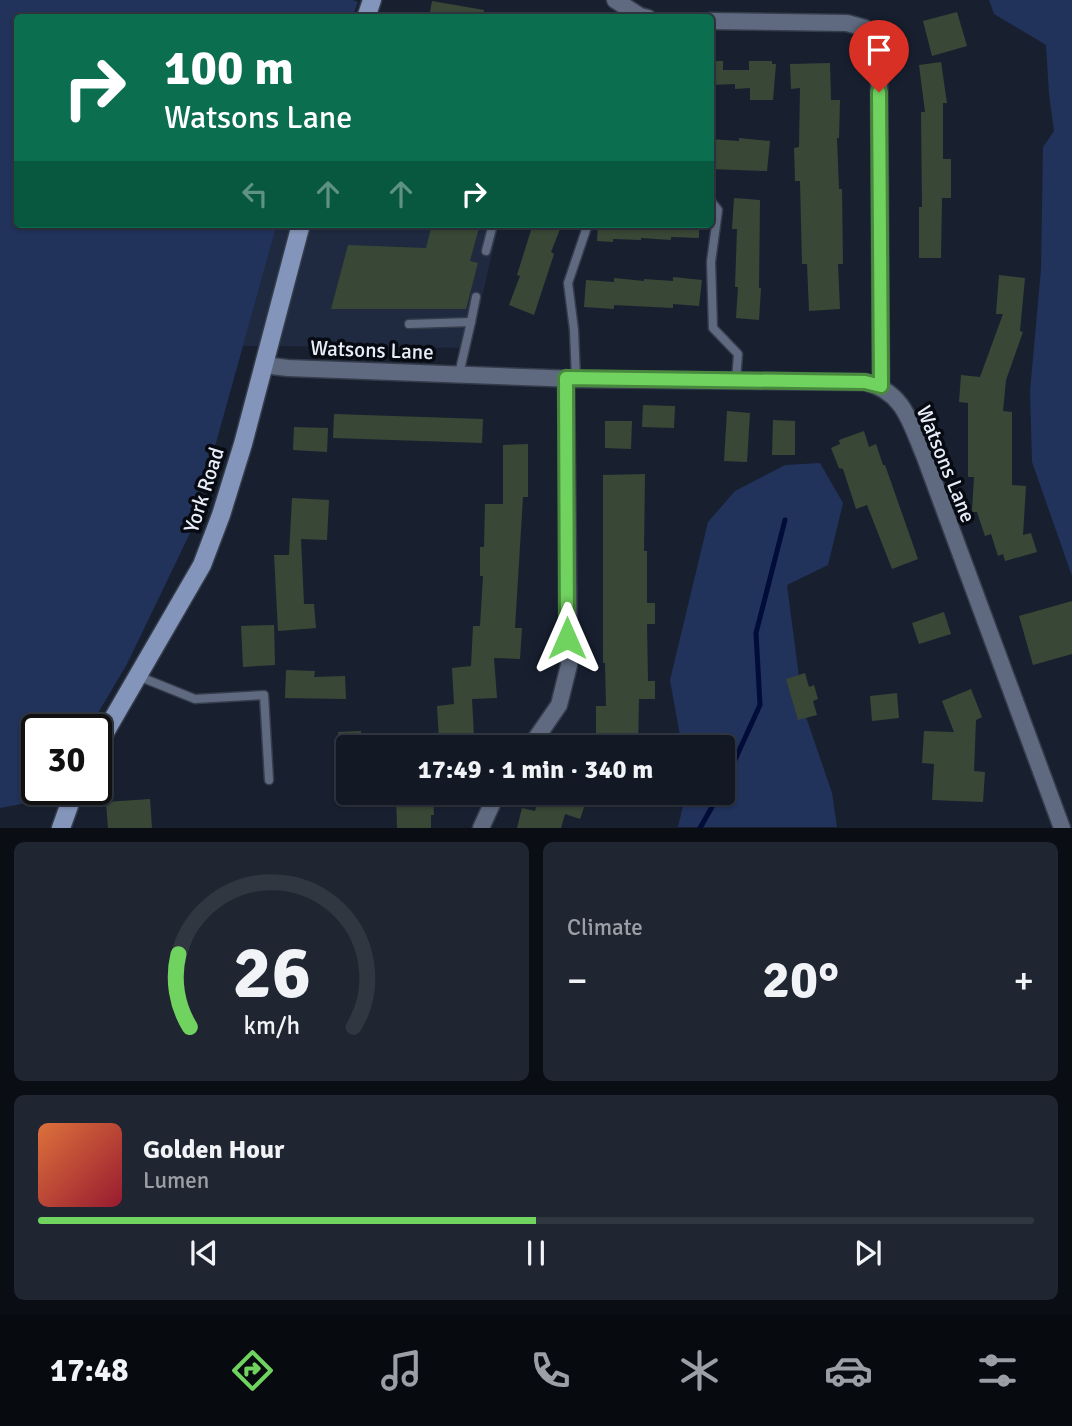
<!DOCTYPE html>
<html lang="en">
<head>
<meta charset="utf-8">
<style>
  body { margin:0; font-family:Signika,sans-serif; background:#1f2531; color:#f1f3f6; height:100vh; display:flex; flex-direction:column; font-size:26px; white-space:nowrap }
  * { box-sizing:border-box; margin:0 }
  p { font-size:23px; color:#9ca0a6 }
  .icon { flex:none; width:38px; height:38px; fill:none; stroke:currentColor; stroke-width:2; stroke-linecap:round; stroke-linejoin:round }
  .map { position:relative; height:828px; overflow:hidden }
  .panel { display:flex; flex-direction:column; gap:14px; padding:14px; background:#0a0d14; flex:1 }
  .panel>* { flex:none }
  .hud { position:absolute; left:14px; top:14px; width:700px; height:214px; border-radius:7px; box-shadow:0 2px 5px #0004,0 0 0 2px #313741; background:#0b6e4f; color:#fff; overflow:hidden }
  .speed { position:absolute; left:21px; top:714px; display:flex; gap:14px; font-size:35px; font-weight:700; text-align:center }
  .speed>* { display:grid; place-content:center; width:91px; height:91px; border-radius:50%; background:#121824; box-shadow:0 2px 5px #0004,0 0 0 2px #313741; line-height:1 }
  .speed .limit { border:4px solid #111; border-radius:10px; background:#fff; color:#111 }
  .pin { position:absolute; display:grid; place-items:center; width:60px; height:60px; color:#fff; margin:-72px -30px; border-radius:50% 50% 50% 0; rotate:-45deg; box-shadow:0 0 7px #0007 }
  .pin .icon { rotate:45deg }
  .me { position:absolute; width:77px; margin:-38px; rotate:0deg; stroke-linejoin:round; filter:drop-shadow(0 0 5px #0008) }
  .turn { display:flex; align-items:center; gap:24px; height:147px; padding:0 35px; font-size:32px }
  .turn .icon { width:91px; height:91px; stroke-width:2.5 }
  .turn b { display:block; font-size:49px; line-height:60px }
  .lanes { display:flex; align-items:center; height:66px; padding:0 35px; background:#0003; justify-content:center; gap:35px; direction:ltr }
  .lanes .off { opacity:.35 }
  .big { font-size:52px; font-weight:700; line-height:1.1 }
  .panel .tile { flex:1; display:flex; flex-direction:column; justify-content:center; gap:10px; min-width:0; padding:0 24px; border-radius:10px; background:#1f2531 }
  .panel .dial { align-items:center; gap:0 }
  .dial svg { height:182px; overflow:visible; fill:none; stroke:#313741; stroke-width:7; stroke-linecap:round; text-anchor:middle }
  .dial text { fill:#f1f3f6; stroke:none }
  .song { display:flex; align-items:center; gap:21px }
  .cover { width:84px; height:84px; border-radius:10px; background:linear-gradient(135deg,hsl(20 70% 55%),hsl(350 70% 35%)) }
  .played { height:7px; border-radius:4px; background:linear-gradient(90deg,#70d35f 50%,#313741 50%) }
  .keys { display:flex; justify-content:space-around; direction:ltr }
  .heat { display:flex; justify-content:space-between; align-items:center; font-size:38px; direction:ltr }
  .panel .tiles { flex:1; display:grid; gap:14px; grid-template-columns:1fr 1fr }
  .tile:last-child { grid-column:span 2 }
  .trip { position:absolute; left:336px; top:735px; width:399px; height:70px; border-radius:7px; background:#121824; box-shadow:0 2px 5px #0004,0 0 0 2px #313741; font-weight:700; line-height:70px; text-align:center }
  .tab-bar { display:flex; height:112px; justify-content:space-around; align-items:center; background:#070a0e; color:#9ca0a6 }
  .tab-bar .icon { width:49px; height:49px }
  .tab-bar .on { color:#70d35f }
  .tab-bar b { font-size:32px; color:#f1f3f6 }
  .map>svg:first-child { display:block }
  .built { fill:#1f293f }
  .green { fill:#21325b }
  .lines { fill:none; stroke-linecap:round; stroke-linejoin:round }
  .stream { stroke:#020c38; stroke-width:5 }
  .building { fill:#394736 }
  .lane-casing { stroke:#353d4c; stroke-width:11 }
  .street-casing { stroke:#353d4c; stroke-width:19 }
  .secondary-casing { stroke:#353d4c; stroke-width:21 }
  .lane { stroke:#5f6a81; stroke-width:8 }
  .street { stroke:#5f6a81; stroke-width:16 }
  .secondary { stroke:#8395ba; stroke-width:18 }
  .route-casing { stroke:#49893e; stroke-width:18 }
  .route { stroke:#70d35f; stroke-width:12 }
  .labels { text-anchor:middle; stroke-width:7; stroke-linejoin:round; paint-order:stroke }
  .street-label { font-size:21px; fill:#e8eef9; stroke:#070a11 }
</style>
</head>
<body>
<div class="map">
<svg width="1072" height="828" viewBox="0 0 1072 828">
  <rect width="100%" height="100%" fill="#182030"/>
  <path class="built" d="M 277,224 L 499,224 L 470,348 L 242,346 Z"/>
  <g class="green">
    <path d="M 0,0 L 353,0 L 358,2 L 352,18 L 18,18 L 18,224 L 277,224 L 192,529 L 127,664 L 88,730 L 37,730 L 37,789 L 54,789 L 48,799 L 0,808 Z"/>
    <path d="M 989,0 L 1072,0 L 1072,576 L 1032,462 L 1030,391 L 1041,269 L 1043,147 L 1054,131 L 1049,94 L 1046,45 L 994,14 Z"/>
    <path d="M 820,463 L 843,503 L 828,565 L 787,585 L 803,708 L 832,793 L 837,827 L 678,827 L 686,793 L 723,793 L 723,747 L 682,747 L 670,680 L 708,522 L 735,491 L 785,465 Z"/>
  </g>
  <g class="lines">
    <g class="stream">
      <path d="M 723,786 L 760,705 L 756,633 L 785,520"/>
      <path d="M 700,828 L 720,793"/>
    </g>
  </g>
  <g class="building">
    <path d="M 432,1 L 484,10 L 484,18 L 429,18 Z"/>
    <path d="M 957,12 L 967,46 L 932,56 L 923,21 Z"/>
    <path d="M 710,61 L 723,61 L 723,70 L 749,70 L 749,61 L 772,61 L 772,64 L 776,64 L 773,100 L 750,100 L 750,88 L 735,89 L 735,84 L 710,85 Z"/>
    <path d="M 941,62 L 947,103 L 943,103 L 943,159 L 951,159 L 951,198 L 942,198 L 941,258 L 919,258 L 919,207 L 922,207 L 921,112 L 925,112 L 919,65 Z"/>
    <path d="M 830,63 L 831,100 L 840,100 L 839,138 L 837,138 L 839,189 L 842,189 L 843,264 L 838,264 L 840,309 L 809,311 L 807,264 L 802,264 L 800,181 L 795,181 L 794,148 L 799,147 L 800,88 L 791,89 L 790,64 Z"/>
    <path d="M 739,138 L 770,141 L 767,171 L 710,169 L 710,139 L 739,141 Z"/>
    <path d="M 734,198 L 760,200 L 759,288 L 761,288 L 759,320 L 736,318 L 738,287 L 735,287 L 737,229 L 732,229 Z"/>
    <path d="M 432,224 L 480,224 L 470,261 L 478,263 L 466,309 L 331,309 L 348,245 L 426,248 Z"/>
    <path d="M 533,224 L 562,224 L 551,252 L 554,254 L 534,315 L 509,305 L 520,276 L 517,275 Z"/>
    <path d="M 598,224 L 699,224 L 699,238 L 671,237 L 671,240 L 641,238 L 641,240 L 613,239 L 613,242 L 597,241 Z"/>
    <path d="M 999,275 L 1025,278 L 1020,331 L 1023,332 L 1006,380 L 1003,411 L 1012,412 L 1012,485 L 1026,486 L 1023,535 L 1031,533 L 1037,552 L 1005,561 L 1003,554 L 998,556 L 991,534 L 985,536 L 977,512 L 972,512 L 974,477 L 968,477 L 968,403 L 959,402 L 961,375 L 980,377 L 1003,314 L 996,314 Z"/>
    <path d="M 673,277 L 702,280 L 699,306 L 673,304 L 673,308 L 614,305 L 614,309 L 584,307 L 586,280 L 614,282 L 614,278 L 644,281 L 644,279 L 673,281 Z"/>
    <path d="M 643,405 L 675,406 L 674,428 L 642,427 Z"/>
    <path d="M 727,411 L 750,413 L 747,462 L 724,461 Z"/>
    <path d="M 334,414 L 483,419 L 482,443 L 333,438 Z"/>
    <path d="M 773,420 L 795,421 L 795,455 L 772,455 Z"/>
    <path d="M 605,421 L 632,421 L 631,449 L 605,448 Z"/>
    <path d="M 294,427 L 328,428 L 327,452 L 293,450 Z"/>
    <path d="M 864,431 L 869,447 L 876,444 L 883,465 L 885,465 L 918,559 L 892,569 L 867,505 L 856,509 L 843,469 L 839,468 L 831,448 L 840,444 L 839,440 Z"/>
    <path d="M 528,444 L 528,497 L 523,497 L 515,628 L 522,628 L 520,659 L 494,658 L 497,698 L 472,699 L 474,736 L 439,739 L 437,706 L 454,704 L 452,668 L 471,666 L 473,626 L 480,626 L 483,576 L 480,576 L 480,547 L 484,547 L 485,504 L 503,504 L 503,445 Z"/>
    <path d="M 645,474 L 644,551 L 647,551 L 647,603 L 655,603 L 655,624 L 647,624 L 648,681 L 655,681 L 655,699 L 639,699 L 638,747 L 596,747 L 596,706 L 606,706 L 605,663 L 603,663 L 603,475 Z"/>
    <path d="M 292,498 L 329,500 L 327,540 L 301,539 L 304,604 L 314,604 L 316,628 L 278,631 L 274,555 L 289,555 Z"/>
    <path d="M 1072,601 L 1072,654 L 1033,665 L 1019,616 Z"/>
    <path d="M 944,612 L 951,634 L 919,644 L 912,623 Z"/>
    <path d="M 274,625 L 275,665 L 243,667 L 241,626 Z"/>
    <path d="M 286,670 L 315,671 L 314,677 L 345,676 L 346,699 L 285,698 Z"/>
    <path d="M 805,673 L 809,687 L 814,685 L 818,699 L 813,701 L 817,715 L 798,720 L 786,679 Z"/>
    <path d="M 971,689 L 982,717 L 976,720 L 974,771 L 985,772 L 983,802 L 932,800 L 934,764 L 922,763 L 924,731 L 954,732 L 942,701 Z"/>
    <path d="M 897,693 L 899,718 L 872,721 L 870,696 Z"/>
    <path d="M 361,731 L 362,746 L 339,747 L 338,732 Z"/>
    <path d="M 396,793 L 433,793 L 434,815 L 431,815 L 431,828 L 397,828 Z"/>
    <path d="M 541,793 L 589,793 L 580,819 L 565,814 L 561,828 L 517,828 L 522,808 L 535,811 Z"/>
    <path d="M 150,799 L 152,828 L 108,828 L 106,802 Z"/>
  </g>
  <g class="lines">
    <defs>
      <g id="lane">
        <path d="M 710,200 L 718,210 L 711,262 L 713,328 L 738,354 L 736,381"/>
        <path d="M 380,224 L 399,224"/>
        <path d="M 486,251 L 493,224"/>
        <path d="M 471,322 L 476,297"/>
        <path d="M 409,324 L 471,322 L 459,374"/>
        <path d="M 576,379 L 574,330 L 568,283 L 588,224"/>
        <path d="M 138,676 L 195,699 L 264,695 L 269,780"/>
      </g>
      <g id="street">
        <path d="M 615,0 L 640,16 L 648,18"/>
        <path d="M 710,21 L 847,23 L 865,28 L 876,43 L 879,65 L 881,386"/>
        <path d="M 263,365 L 288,368 L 576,379 L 865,382 C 904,392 910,422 924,455 L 1062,828"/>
        <path d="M 530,747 L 559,705 L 569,665 L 566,378"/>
        <path d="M 481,828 L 497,793"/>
      </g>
      <g id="secondary">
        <path d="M 366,18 L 372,0"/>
        <path d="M 96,748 L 202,565 L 221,515 L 243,444 L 301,224"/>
        <path d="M 61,828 L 75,789"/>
      </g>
    </defs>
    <use href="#lane" class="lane-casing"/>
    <use href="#street" class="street-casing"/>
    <use href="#secondary" class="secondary-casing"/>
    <use href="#lane" class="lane"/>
    <use href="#street" class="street"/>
    <use href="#secondary" class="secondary"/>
  </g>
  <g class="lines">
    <defs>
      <path id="route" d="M 567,638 L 566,378 L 865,382 L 881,386 L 879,92"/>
    </defs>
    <use href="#route" class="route-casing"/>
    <use href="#route" class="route"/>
  </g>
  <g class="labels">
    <g class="street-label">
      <text transform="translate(372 350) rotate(2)" y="7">Watsons Lane</text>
      <text transform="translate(946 464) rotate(68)" y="7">Watsons Lane</text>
      <text transform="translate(204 490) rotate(-72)" y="7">York Road</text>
    </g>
  </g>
</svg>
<div class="speed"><div class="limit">30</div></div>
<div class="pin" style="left:879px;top:92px;background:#d93025"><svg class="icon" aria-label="arrive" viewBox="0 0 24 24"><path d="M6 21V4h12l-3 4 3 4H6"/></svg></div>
<svg class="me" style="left:567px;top:638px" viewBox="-20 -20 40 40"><path d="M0-17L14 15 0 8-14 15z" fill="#70d35f" stroke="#fff" stroke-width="4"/></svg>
<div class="trip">17:49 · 1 min · 340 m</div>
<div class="hud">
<div class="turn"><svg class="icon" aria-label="right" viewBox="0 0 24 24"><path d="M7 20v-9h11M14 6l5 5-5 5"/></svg><div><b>100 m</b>Watsons Lane</div></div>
<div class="lanes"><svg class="icon off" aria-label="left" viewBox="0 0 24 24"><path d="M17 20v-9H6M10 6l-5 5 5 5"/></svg><svg class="icon off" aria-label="ahead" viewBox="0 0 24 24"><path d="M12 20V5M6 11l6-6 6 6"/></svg><svg class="icon off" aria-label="ahead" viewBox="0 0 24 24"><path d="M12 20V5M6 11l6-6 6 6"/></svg><svg class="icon" aria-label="right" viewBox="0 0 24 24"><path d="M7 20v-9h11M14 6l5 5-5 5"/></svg></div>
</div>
</div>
<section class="panel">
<div class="tiles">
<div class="tile dial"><svg viewBox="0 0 100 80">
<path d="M14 69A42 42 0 1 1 86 69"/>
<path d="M14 69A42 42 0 0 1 9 37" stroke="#70d35f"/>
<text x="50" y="56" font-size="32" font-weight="700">26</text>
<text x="50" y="72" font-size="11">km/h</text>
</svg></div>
<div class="tile"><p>Climate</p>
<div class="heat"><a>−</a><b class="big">20°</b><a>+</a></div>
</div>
<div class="tile">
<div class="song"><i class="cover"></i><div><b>Golden Hour</b><p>Lumen</p></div></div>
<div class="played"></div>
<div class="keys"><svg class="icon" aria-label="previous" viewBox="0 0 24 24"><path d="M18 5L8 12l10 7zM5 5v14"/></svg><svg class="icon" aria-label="pause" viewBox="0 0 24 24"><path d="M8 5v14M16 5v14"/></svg><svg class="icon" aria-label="next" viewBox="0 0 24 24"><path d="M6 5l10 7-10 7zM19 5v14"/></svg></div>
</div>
</div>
</section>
<nav class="tab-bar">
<b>17:48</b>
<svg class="icon on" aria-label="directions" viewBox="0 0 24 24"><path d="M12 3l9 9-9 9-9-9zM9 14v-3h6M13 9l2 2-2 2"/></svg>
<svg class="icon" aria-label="music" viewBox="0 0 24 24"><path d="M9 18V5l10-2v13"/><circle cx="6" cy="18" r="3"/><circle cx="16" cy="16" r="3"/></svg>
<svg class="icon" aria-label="phone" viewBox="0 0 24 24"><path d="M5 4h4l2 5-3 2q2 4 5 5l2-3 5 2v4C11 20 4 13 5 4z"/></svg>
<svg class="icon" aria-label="climate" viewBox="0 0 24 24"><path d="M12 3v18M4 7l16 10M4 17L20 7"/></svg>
<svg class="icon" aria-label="car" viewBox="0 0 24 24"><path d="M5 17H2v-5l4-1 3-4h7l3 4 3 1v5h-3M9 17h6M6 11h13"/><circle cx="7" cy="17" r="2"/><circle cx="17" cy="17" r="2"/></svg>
<svg class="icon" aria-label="filters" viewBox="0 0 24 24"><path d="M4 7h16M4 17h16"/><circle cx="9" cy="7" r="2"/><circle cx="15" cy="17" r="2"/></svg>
</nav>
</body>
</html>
